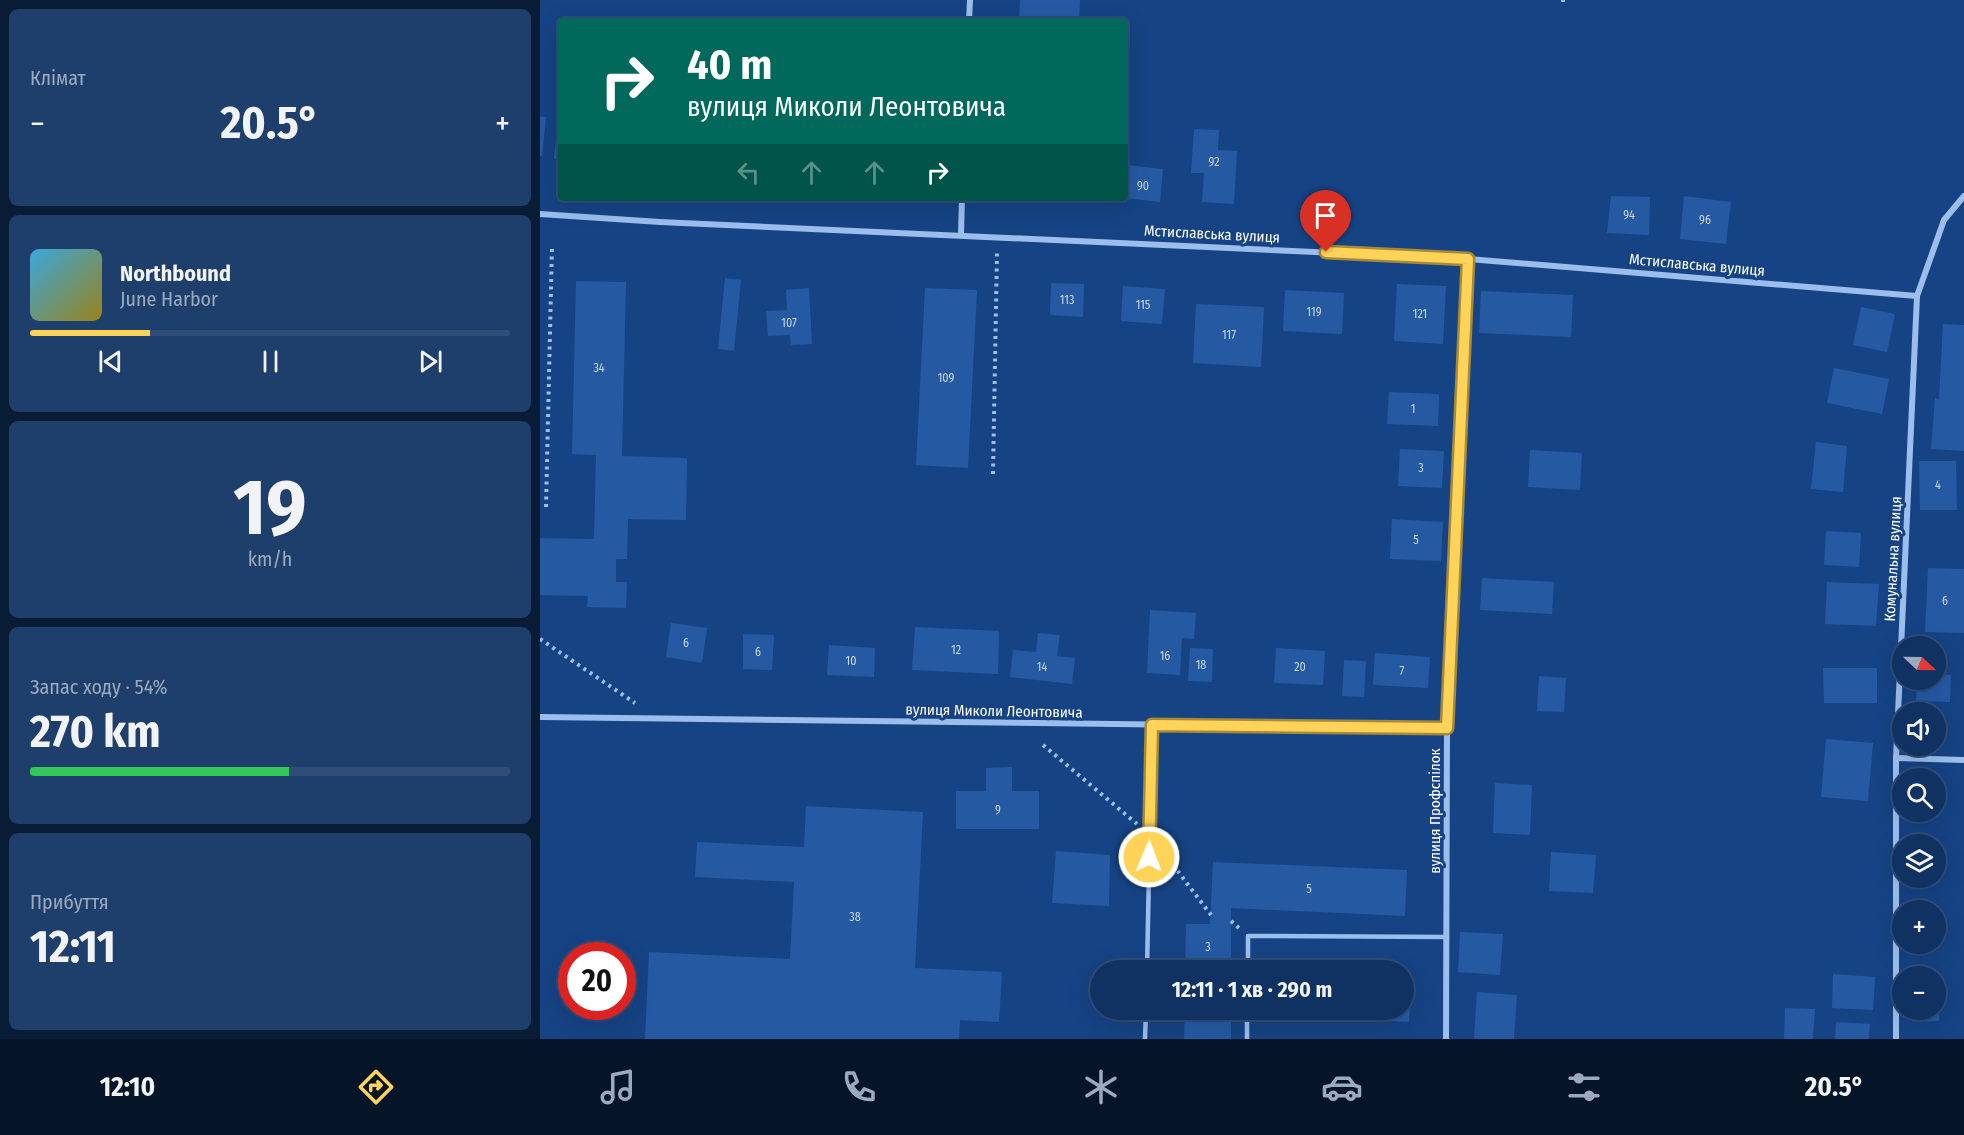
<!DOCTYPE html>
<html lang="uk">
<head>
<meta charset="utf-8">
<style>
  body { margin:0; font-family:"Fira Sans Condensed",sans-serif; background:#1e3e6c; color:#f1f3f6; height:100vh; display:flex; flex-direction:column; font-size:22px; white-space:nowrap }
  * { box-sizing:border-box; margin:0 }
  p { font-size:20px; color:#9caabe }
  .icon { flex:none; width:33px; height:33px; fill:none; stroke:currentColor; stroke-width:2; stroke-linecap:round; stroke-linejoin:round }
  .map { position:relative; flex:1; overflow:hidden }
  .side { display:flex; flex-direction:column; gap:9px; padding:9px; background:#091c36; width:540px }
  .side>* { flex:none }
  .hud { position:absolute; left:18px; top:18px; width:570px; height:183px; border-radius:6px; box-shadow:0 6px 24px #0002,0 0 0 2px #304d78; background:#00695c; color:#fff; overflow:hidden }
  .needle { width:39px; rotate:112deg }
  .controls { position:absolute; left:1352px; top:636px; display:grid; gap:12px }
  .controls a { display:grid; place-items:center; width:54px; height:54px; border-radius:50%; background:#103263; box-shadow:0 6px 24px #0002,0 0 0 2px #304d78; font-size:30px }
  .speed { position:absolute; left:18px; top:942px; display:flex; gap:12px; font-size:30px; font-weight:700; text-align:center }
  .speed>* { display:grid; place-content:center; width:78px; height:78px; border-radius:50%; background:#103263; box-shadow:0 6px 24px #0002,0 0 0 2px #304d78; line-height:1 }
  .speed .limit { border:9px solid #d22; background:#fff; color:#111 }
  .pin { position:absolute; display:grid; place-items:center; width:51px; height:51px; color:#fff; margin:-62px -26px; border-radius:50% 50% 50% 0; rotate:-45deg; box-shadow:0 0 6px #0007 }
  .pin .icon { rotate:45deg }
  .me { position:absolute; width:66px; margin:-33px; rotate:1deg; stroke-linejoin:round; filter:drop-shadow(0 0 4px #0008) }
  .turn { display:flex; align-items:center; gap:21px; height:126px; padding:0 30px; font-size:27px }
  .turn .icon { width:78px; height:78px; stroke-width:2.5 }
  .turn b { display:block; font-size:42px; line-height:51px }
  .lanes { display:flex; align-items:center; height:57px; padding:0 30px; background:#0003; justify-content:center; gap:30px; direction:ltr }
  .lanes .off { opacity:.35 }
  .big { font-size:45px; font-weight:700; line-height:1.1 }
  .side .tile { flex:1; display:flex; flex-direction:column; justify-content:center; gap:9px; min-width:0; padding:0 21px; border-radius:9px; background:#1e3e6c }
  .side .dial { align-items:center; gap:0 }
  .dial b { font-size:78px; line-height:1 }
  .song { display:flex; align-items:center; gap:18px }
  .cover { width:72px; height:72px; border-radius:9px; background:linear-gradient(135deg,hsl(200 70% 55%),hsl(50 70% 35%)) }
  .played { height:6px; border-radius:3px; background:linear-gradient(90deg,#ffd357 25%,#304d78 25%) }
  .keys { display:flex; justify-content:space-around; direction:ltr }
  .heat { display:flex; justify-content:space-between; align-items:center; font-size:33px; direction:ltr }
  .charge { height:9px; border-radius:4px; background:linear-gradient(90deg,#34c759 54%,#304d78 0) }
  .trip { position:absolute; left:550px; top:960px; width:324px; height:60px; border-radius:30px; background:#103263; box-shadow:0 6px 24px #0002,0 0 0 2px #304d78; font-weight:700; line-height:60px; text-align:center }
  .menu { display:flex; height:96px; justify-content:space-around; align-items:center; background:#061428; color:#9caabe }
  .menu .icon { width:42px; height:42px }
  .menu .on { color:#ffd357 }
  .menu b { font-size:27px; color:#f1f3f6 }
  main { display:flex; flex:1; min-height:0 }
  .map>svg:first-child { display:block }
  .building { fill:#255aa3 }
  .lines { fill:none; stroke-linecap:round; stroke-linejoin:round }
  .path { stroke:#9bbeed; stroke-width:4; stroke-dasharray:3 4.5; stroke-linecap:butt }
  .lane { stroke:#9bbeed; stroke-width:4.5 }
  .street { stroke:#9bbeed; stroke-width:6 }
  .route-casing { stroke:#a68939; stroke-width:15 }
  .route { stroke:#ffd357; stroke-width:10 }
  .labels { text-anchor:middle; stroke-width:6; stroke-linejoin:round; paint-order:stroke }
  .number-label { font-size:12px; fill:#c8d6e8 }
  .street-label { font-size:15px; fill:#fff; stroke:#164384 }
</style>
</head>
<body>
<main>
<section class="side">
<div class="tile"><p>Клімат</p>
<div class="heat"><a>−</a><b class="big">20.5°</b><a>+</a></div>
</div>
<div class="tile">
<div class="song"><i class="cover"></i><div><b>Northbound</b><p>June Harbor</p></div></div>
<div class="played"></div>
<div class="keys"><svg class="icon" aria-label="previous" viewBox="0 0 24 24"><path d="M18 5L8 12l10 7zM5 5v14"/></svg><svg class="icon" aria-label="pause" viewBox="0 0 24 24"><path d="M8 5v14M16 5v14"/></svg><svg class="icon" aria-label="next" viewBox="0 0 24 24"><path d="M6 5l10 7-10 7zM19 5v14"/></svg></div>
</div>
<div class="tile dial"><b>19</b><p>km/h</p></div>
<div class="tile"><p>Запас ходу · 54%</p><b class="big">270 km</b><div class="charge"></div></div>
<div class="tile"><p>Прибуття</p><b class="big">12:11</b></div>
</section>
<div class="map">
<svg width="1424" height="1039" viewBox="0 0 1424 1039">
  <rect width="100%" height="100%" fill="#164384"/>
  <g class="building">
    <path d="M 480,0 L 540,0 L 539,21 L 479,21 Z"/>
    <path d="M 0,116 L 6,117 L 2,156 L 0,156 Z"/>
    <path d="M 18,119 L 21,119 L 21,160 L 14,159 Z"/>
    <path d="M 654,129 L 679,130 L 678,150 L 697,151 L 694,204 L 662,202 L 664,173 L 651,173 Z"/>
    <path d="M 586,165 L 623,169 L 620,202 L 585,198 Z"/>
    <path d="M 1071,196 L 1110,197 L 1109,235 L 1067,233 Z"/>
    <path d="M 1144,196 L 1191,202 L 1186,244 L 1140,239 Z"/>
    <path d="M 185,278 L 201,280 L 194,351 L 178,349 Z"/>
    <path d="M 36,281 L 86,282 L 82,456 L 147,458 L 146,520 L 88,519 L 87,559 L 76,559 L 76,582 L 87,582 L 86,608 L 47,607 L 48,596 L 0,595 L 0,538 L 54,539 L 56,455 L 32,454 Z"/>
    <path d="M 511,283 L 544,284 L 543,317 L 510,315 Z"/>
    <path d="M 857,284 L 906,286 L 903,344 L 854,341 Z"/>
    <path d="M 583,286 L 625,289 L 622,324 L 581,321 Z"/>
    <path d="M 269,288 L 272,344 L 251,345 L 250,335 L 228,336 L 226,311 L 247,310 L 246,290 Z"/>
    <path d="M 385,288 L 437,290 L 428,468 L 376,465 Z"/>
    <path d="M 745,290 L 804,293 L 802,334 L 743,331 Z"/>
    <path d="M 941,291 L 1033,295 L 1031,337 L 939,333 Z"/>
    <path d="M 656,304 L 724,307 L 721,367 L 653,363 Z"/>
    <path d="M 1321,307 L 1355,314 L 1347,352 L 1313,345 Z"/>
    <path d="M 1403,324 L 1424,325 L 1424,451 L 1391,449 L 1395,398 L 1399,399 Z"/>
    <path d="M 1294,368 L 1349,379 L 1342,414 L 1287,403 Z"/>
    <path d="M 849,392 L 899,394 L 898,426 L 847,424 Z"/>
    <path d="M 1276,442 L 1307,446 L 1303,492 L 1271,489 Z"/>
    <path d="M 860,449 L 904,451 L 902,488 L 858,486 Z"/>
    <path d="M 990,450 L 1042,453 L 1040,490 L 988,487 Z"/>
    <path d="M 1379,461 L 1416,461 L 1417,510 L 1380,510 Z"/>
    <path d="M 852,519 L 903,522 L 901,561 L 850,559 Z"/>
    <path d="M 1286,531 L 1321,533 L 1319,567 L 1284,565 Z"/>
    <path d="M 1388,568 L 1424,569 L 1424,633 L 1385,632 Z"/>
    <path d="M 942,578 L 1014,582 L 1012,614 L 940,610 Z"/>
    <path d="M 1287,582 L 1339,584 L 1336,626 L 1285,624 Z"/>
    <path d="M 610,610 L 656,613 L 654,639 L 642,638 L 640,675 L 607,673 Z"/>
    <path d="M 131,623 L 167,628 L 162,663 L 126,657 Z"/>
    <path d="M 375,627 L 459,631 L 458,674 L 372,670 Z"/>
    <path d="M 498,633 L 520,635 L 517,656 L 535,658 L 532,684 L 470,677 L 473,650 L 496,652 Z"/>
    <path d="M 203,634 L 234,635 L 232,670 L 203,669 Z"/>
    <path d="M 289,645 L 335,648 L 334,677 L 287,675 Z"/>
    <path d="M 650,648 L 673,649 L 672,682 L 648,681 Z"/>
    <path d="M 736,648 L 785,651 L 783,685 L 734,683 Z"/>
    <path d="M 835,653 L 890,657 L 888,688 L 833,685 Z"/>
    <path d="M 804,660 L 826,661 L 824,697 L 802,696 Z"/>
    <path d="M 1283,668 L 1337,668 L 1337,703 L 1284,703 Z"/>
    <path d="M 1395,674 L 1411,675 L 1410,702 L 1376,701 L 1377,680 L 1395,680 Z"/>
    <path d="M 999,676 L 1026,678 L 1024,712 L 997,711 Z"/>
    <path d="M 1286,739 L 1333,743 L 1328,801 L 1281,797 Z"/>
    <path d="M 472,767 L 472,791 L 499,791 L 499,829 L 416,829 L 416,791 L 446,791 L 446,768 Z"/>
    <path d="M 955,783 L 992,785 L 990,835 L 953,833 Z"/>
    <path d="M 266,806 L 383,812 L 375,968 L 462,972 L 459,1022 L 420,1020 L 419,1039 L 105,1039 L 109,952 L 250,959 L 254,882 L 155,877 L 157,842 L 264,847 Z"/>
    <path d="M 516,851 L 570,855 L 569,906 L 512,903 Z"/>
    <path d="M 1011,852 L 1056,855 L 1053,893 L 1009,891 Z"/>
    <path d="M 673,862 L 867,870 L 865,916 L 691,908 L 691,970 L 645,970 L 646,924 L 670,924 Z"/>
    <path d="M 920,932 L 963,934 L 960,975 L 918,972 Z"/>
    <path d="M 1293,974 L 1335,977 L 1333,1010 L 1292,1008 Z"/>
    <path d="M 1399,980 L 1399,1021 L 1373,1022 L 1373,1010 L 1395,1010 L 1395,981 Z"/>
    <path d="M 864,989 L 871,989 L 869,1022 L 820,1019 L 820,1010 L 864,1010 Z"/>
    <path d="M 937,992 L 977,995 L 974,1039 L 934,1039 Z"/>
    <path d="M 1245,1008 L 1275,1009 L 1273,1039 L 1244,1039 Z"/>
    <path d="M 645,1010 L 691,1010 L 691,1039 L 644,1039 Z"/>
    <path d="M 1296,1022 L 1330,1024 L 1329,1039 L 1295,1039 Z"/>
  </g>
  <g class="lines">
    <g class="path">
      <path d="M 1023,2 L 1023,0"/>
      <path d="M 453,474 L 457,252"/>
      <path d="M 6,507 L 12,245"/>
      <path d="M 0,639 L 95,703"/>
      <path d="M 503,745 L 597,824"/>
      <path d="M 624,853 L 671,915"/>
      <path d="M 691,921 L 699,928"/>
    </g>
    <g class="lane">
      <path d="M 607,970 L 612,725"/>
      <path d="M 708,970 L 708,936 L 907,937"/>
      <path d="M 605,1039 L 606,1010"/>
      <path d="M 707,1039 L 707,1010"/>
    </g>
    <g class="street">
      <path d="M 429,21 L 430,0"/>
      <path d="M 0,214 L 120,222 L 928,259 L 1377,296"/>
      <path d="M 421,234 L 422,198"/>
      <path d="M 0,717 L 907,728"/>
      <path d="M 1356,758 L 1424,760"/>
      <path d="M 906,1039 L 907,728 L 928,259"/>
      <path d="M 1356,1039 L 1356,758 L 1377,296 L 1404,220 L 1424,196"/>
    </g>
  </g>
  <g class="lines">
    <defs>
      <path id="route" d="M 609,857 L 612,725 L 907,728 L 928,259 L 786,252"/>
    </defs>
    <use href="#route" class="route-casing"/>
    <use href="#route" class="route"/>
  </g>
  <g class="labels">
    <g class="number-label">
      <text x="674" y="166">92</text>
      <text x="603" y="190">90</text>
      <text x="1089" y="219">94</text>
      <text x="1165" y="224">96</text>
      <text x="527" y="304">113</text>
      <text x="603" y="309">115</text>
      <text x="774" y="316">119</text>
      <text x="880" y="318">121</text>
      <text x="249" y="327">107</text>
      <text x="689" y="339">117</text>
      <text x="59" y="372">34</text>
      <text x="406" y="382">109</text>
      <text x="873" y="413">1</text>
      <text x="881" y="472">3</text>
      <text x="1398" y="489">4</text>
      <text x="876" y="544">5</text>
      <text x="1405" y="605">6</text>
      <text x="146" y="647">6</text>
      <text x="416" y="654">12</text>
      <text x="218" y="656">6</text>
      <text x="625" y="660">16</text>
      <text x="311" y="665">10</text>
      <text x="661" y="669">18</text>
      <text x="502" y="671">14</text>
      <text x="760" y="671">20</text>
      <text x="862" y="675">7</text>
      <text x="458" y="814">9</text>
      <text x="769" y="893">5</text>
      <text x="315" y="921">38</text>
      <text x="668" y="951">3</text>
    </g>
    <g class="street-label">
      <text transform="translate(672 234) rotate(3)" y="5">Мстиславська вулиця</text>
      <text transform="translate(1157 265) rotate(5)" y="5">Мстиславська вулиця</text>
      <text transform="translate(1353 559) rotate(-87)" y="5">Комунальна вулиця</text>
      <text transform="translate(454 711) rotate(1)" y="5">вулиця Миколи Леонтовича</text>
      <text transform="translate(895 811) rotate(-90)" y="5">вулиця Профспілок</text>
    </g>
  </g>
</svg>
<div class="controls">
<a><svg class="needle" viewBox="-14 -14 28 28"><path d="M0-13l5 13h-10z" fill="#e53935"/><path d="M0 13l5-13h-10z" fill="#9caabe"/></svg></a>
<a><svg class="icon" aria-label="sound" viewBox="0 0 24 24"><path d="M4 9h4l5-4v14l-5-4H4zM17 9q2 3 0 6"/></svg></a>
<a><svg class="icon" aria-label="search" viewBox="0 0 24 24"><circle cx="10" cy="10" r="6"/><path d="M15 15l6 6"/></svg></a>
<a><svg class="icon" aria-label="layers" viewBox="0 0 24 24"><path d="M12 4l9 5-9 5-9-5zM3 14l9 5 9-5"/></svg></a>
<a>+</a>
<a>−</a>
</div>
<div class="speed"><div class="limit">20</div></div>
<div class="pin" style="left:786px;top:252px;background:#d93025"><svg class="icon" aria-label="arrive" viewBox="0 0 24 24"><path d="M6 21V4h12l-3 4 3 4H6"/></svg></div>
<svg class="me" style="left:609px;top:857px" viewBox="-20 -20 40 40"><circle r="17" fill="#ffd357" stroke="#fff" stroke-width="3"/><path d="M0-11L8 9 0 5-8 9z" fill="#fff"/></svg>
<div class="trip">12:11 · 1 хв · 290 m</div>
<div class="hud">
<div class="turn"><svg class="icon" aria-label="right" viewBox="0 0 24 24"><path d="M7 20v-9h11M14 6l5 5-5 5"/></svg><div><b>40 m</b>вулиця Миколи Леонтовича</div></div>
<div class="lanes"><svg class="icon off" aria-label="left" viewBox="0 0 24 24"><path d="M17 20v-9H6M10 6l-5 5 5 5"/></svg><svg class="icon off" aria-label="ahead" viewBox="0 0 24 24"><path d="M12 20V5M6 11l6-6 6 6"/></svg><svg class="icon off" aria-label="ahead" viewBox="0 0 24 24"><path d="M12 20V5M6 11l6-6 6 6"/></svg><svg class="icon" aria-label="right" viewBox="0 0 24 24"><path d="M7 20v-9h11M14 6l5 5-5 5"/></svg></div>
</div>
</div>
</main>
<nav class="menu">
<b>12:10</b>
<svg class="icon on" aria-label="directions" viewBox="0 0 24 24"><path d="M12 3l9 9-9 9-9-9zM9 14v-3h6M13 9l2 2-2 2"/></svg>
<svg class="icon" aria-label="music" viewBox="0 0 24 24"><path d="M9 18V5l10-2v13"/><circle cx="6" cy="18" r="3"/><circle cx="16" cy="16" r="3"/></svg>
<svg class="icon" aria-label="phone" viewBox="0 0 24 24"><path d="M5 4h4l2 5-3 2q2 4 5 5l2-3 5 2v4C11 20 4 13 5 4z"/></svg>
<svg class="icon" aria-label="climate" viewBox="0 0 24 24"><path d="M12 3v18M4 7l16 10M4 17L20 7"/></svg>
<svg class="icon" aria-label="car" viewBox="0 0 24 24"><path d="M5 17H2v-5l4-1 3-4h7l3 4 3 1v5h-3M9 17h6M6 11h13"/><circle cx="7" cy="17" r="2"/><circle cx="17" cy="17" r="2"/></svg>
<svg class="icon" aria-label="filters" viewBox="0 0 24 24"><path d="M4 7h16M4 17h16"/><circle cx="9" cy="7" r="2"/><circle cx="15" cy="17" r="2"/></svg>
<b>20.5°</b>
</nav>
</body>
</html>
